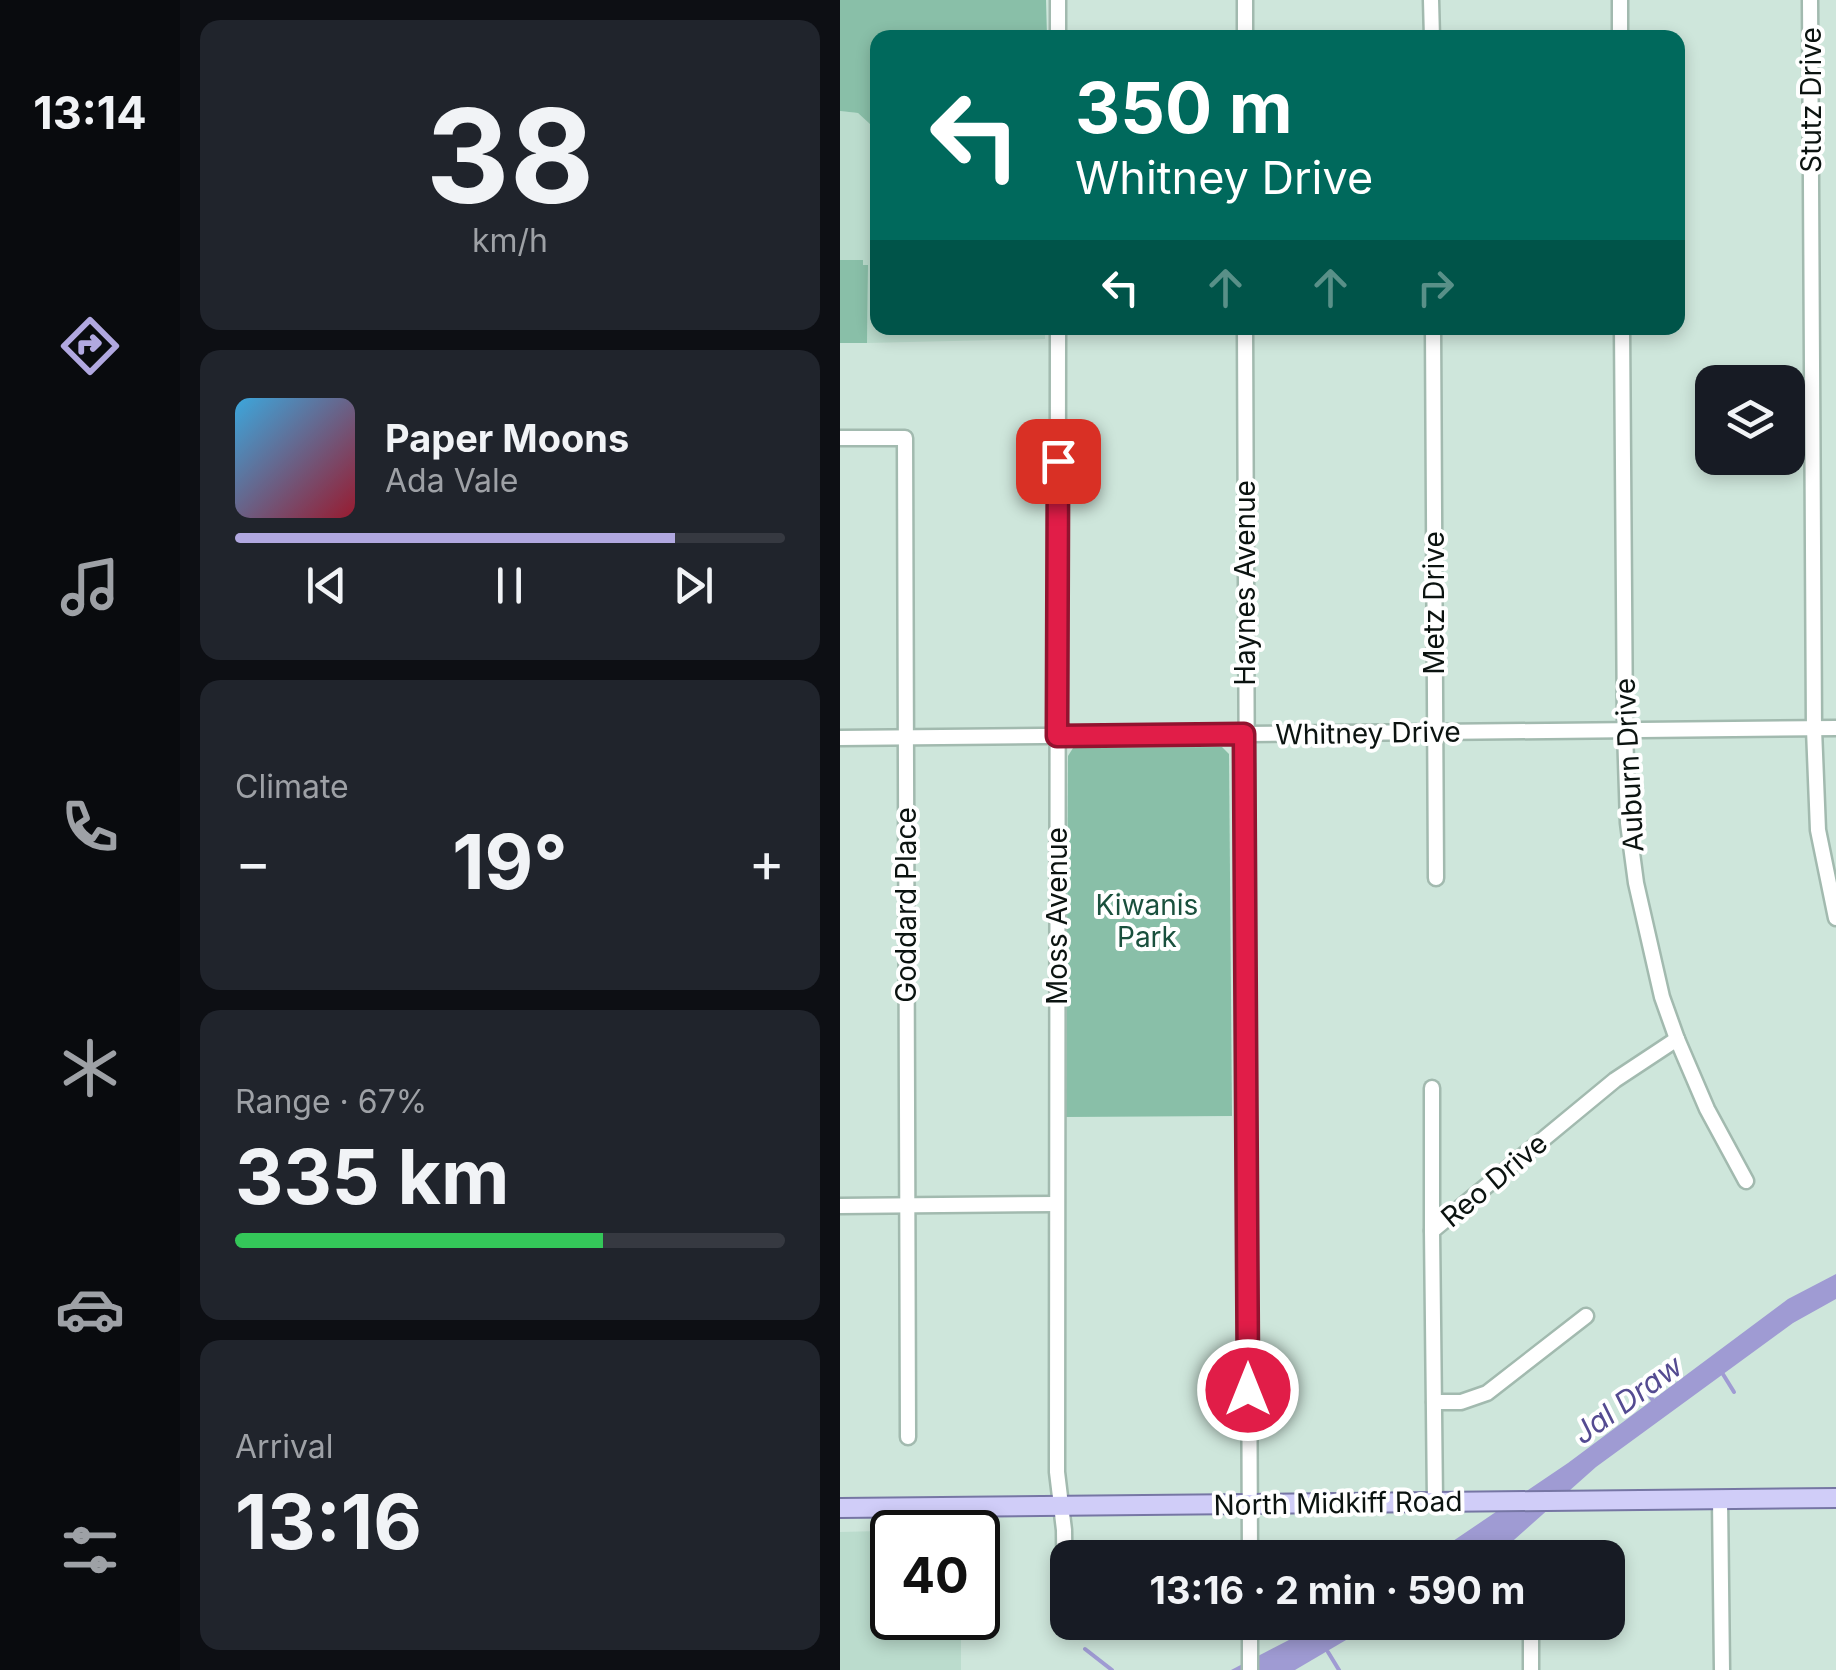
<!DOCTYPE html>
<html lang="en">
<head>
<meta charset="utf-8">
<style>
  body { margin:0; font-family:Inter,sans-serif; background:#20242c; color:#f1f3f6; height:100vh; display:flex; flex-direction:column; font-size:38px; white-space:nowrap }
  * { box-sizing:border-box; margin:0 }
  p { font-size:32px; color:#9ea1a6 }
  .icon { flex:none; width:55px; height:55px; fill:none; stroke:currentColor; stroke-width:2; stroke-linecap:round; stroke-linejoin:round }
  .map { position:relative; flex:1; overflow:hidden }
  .details { display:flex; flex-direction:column; gap:20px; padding:20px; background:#0d0f14; width:660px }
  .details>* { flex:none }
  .hud { position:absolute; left:30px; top:30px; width:815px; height:305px; border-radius:20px; box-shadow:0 5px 15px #0003; background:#00695c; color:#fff; overflow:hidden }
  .buttons { position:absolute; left:855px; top:365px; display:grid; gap:20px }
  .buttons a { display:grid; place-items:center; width:110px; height:110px; border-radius:20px; background:#171b24; box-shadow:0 5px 15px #0003; font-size:50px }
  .speed { position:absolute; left:30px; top:1510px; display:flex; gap:20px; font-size:50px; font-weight:700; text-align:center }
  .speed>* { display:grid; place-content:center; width:130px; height:130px; border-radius:50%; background:#171b24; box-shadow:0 5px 15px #0003; line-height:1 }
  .speed .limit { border:5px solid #111; border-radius:15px; background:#fff; color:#111 }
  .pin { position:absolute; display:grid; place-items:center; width:85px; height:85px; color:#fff; margin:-42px; border-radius:20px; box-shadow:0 5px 15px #0006 }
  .me { position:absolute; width:110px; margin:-55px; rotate:0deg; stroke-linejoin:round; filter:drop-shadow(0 0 8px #0008) }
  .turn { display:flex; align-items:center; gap:35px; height:210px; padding:0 40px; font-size:45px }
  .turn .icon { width:130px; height:130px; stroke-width:2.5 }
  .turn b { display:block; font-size:70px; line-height:85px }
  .lanes { display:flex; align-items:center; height:95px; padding:0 40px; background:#0003; justify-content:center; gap:50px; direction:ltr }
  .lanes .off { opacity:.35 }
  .big { font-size:75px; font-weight:700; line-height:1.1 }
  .details .tile { flex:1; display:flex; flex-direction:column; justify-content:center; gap:15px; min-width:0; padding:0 35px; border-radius:20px; background:#20242c }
  .details .dial { align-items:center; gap:0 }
  .dial b { font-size:130px; line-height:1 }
  .song { display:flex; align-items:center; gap:30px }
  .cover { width:120px; height:120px; border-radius:15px; background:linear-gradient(135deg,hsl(200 70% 55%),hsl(350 70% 35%)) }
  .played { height:10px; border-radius:5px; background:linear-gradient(90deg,#b1a8e0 80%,#363941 80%) }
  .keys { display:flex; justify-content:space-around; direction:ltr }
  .heat { display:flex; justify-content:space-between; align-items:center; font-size:55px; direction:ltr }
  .charge { height:15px; border-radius:8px; background:linear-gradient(90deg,#34c759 67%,#363941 0) }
  .trip { position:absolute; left:210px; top:1540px; width:575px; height:100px; border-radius:20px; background:#171b24; box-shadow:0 5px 15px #0003; font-weight:700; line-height:100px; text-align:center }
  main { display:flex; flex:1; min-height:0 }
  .dock { display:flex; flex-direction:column; width:180px; justify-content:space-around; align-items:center; background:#090b0e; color:#9ea1a6 }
  .dock .icon { width:70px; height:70px }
  .dock .on { color:#b1a8e0 }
  .dock b { font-size:45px; color:#f1f3f6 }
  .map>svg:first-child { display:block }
  .built { fill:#bbdccd }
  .green { fill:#89bfa8 }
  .water { fill:#9f9bd3 }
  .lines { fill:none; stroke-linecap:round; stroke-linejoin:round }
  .stream { stroke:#9f9bd3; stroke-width:4 }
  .minor-casing { stroke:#a2baaf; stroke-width:19 }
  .major-casing { stroke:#7676a4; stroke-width:22 }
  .minor { stroke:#fff; stroke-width:14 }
  .major { stroke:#d0cdf8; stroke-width:18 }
  .route-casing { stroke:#92132f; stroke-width:25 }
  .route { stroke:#e11d48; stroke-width:18 }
  .labels { text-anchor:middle; stroke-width:8; stroke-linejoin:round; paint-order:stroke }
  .street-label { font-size:28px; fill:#0b1310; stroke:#fff }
  .park-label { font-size:28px; fill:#1a503d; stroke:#fff }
  .water-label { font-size:30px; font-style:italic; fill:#544b91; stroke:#fff }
</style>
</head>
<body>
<main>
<nav class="dock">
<b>13:14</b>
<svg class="icon on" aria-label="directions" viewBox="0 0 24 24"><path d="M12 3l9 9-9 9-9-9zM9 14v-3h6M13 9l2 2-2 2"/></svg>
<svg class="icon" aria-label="music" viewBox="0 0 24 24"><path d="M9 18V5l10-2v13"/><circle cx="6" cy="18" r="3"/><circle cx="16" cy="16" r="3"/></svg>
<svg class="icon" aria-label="phone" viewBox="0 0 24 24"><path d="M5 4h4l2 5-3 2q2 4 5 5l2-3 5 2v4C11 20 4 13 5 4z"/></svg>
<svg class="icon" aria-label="climate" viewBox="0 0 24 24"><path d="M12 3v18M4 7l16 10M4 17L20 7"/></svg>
<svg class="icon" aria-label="car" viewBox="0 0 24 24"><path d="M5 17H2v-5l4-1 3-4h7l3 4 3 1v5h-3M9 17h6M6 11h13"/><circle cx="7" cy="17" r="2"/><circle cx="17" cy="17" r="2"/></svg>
<svg class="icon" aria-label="filters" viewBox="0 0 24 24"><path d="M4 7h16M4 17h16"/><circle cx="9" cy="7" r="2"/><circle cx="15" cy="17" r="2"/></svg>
</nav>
<section class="details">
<div class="tile dial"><b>38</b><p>km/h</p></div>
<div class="tile">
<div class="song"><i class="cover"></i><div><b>Paper Moons</b><p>Ada Vale</p></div></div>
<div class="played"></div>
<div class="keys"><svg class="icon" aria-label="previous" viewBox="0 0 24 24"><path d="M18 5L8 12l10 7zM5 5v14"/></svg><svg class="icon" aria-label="pause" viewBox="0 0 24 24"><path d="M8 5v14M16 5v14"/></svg><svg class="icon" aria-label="next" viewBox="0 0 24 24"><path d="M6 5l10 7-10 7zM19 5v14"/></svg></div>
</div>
<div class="tile"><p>Climate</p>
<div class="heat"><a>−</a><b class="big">19°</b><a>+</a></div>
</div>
<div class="tile"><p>Range · 67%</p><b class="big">335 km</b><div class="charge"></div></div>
<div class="tile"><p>Arrival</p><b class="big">13:16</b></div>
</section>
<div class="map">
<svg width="996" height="1670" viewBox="0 0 996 1670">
  <rect width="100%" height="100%" fill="#cee6db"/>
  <g class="built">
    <path d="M 0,111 L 18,113 L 30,123 L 37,124 L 38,328 L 205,328 L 205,339 L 27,343 L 28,266 L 0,263 Z"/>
    <path d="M 121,1529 L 121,1532 L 52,1532 L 52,1618 L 121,1618 L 121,1670 L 0,1670 L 0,1532 Z"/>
  </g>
  <g class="green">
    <path d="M 0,0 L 206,0 L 207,37 L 38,38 L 37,124 L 30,124 L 18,113 L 0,111 Z"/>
    <path d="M 0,260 L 23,260 L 23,265 L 28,265 L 27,343 L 0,343 Z"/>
    <path d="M 382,747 L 389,754 L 392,1116 L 226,1117 L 228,756 L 233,748 Z"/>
  </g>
  <g class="water">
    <path d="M 996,1274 L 996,1299 L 953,1323 L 756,1467 L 666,1547 L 648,1557 L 588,1558 L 728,1463 L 948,1299 Z"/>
    <path d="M 482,1623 L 535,1623 L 455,1670 L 391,1670 Z"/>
  </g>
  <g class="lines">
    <g class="stream">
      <path d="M 881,1371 L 894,1392"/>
      <path d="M 803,1386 L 814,1402"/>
      <path d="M 245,1649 L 272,1670"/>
      <path d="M 488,1652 L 499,1670"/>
    </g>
    <defs>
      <g id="minor">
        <path d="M 591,0 L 592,38"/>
        <path d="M 780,0 L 780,38"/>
        <path d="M 970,0 L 974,729 L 978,830 L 996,918"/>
        <path d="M 218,38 L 218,0"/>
        <path d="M 405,38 L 405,0"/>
        <path d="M 218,328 L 217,1472 L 224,1530 L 225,1625"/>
        <path d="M 405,328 L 410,1558"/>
        <path d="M 593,328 L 596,878"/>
        <path d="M 782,328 L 785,730 L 788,823 L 796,883 L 822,997 L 837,1039 L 867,1109 L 906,1181"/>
        <path d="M 0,438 L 65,438 L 68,1437"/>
        <path d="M 0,738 L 996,728"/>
        <path d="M 592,1088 L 592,1231"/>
        <path d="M 0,1206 L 216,1204"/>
        <path d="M 594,1402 L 621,1402 L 647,1393 L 746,1316"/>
        <path d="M 880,1499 L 882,1670"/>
        <path d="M 595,1502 L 592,1231 L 775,1080 L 837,1039"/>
        <path d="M 410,1622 L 410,1670"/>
        <path d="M 691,1670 L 691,1622"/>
      </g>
      <path id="major" d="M 0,1508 L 996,1498"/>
    </defs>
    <use href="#minor" class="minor-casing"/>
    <use href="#major" class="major-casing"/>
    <use href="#minor" class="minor"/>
    <use href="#major" class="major"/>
  </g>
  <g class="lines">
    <defs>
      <path id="route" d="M 218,461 L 217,736 L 404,734 L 408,1390"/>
    </defs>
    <use href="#route" class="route-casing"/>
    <use href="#route" class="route"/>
  </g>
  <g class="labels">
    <g class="street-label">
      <text transform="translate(971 100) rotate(-90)" y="10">Stutz Drive</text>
      <text transform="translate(405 583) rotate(-90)" y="10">Haynes Avenue</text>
      <text transform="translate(594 603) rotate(-90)" y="10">Metz Drive</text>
      <text transform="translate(528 733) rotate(-1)" y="10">Whitney Drive</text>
      <text transform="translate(789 765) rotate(-93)" y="10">Auburn Drive</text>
      <text transform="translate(66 905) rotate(-90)" y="10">Goddard Place</text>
      <text transform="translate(217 916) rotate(-90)" y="10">Moss Avenue</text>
      <text transform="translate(654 1180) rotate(-40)" y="10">Reo Drive</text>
      <text transform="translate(498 1503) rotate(-1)" y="10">North Midkiff Road</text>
    </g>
    <g class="park-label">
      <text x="307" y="915">Kiwanis<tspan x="307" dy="32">Park</tspan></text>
    </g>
    <g class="water-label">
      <text transform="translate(788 1400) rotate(-36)" y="10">Jal Draw</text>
    </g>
  </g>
</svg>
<div class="buttons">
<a><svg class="icon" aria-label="layers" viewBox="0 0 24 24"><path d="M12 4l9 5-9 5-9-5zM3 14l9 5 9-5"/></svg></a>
</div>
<div class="speed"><div class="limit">40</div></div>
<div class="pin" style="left:218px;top:461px;background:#d93025"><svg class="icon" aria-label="arrive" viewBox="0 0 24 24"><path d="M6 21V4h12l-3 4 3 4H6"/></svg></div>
<svg class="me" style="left:408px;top:1390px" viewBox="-20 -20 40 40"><circle r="17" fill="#e11d48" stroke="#fff" stroke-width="3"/><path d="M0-11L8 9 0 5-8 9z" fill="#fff"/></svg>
<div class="trip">13:16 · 2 min · 590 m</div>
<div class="hud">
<div class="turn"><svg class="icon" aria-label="left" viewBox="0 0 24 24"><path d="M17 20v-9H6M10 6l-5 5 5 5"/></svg><div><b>350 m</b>Whitney Drive</div></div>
<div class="lanes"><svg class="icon" aria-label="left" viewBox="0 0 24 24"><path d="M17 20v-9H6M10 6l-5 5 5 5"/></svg><svg class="icon off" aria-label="ahead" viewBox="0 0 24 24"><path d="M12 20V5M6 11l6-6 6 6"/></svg><svg class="icon off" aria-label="ahead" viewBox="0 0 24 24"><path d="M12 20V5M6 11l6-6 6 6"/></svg><svg class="icon off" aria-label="right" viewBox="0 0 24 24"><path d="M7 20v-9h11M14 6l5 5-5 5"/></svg></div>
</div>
</div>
</main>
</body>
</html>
